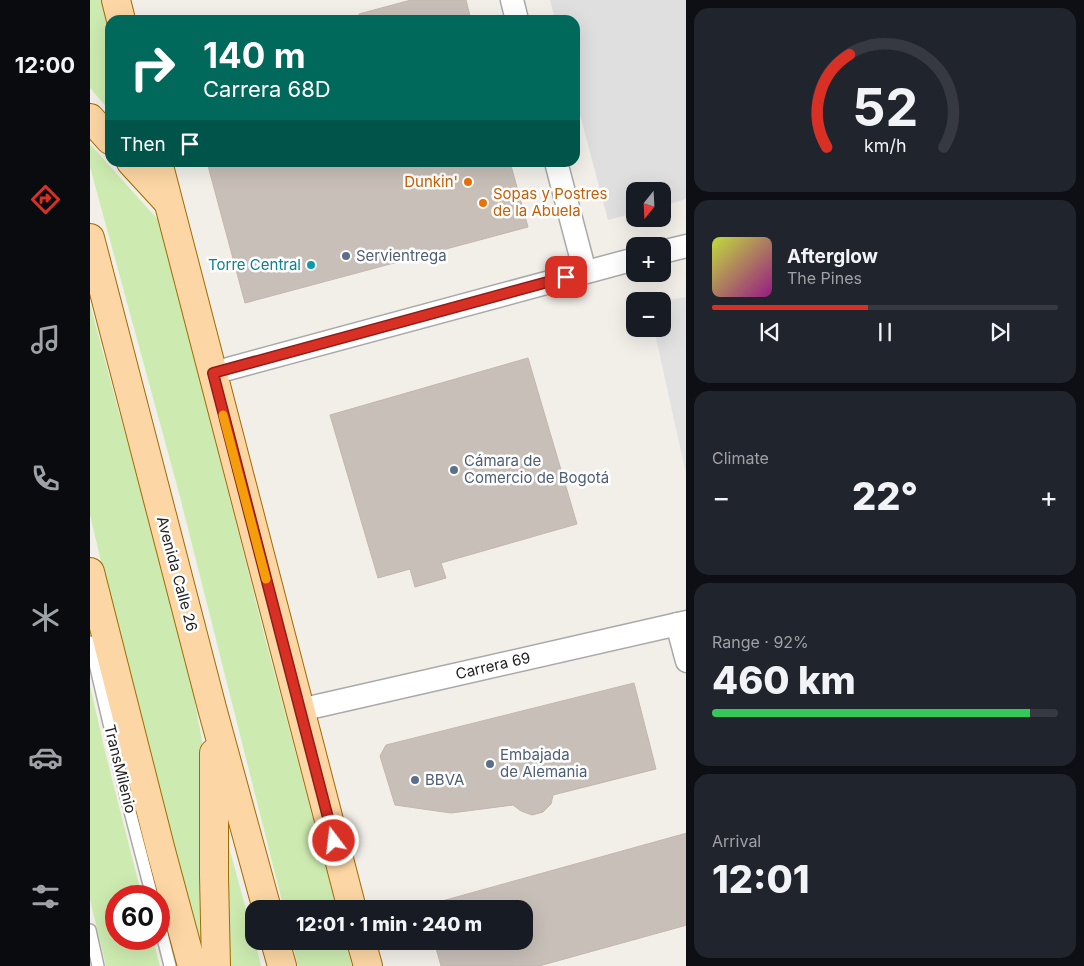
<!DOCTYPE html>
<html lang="en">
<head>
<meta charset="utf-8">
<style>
  body { margin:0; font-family:Inter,sans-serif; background:#20242c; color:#f1f3f6; height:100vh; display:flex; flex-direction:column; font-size:19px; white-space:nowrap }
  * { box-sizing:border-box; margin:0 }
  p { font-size:16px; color:#9ea1a6 }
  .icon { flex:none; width:28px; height:28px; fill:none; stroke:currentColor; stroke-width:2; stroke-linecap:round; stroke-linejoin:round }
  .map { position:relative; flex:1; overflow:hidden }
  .sheet { display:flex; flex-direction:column; gap:8px; padding:8px; background:#0d0f14; width:398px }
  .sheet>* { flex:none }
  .top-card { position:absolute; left:15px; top:15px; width:475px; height:152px; border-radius:15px; box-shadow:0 5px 20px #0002; background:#00695c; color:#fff; overflow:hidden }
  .needle { width:32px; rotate:198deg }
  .tools { position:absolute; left:536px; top:182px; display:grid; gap:10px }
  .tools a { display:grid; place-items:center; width:45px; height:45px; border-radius:10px; background:#171b24; box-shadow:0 5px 20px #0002; font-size:25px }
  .speed { position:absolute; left:15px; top:885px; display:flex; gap:10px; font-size:25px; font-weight:700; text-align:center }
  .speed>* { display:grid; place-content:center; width:65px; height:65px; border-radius:50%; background:#171b24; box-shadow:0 5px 20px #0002; line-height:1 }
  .speed .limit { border:8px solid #d22; background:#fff; color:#111 }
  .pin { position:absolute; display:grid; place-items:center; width:42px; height:42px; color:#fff; margin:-21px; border-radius:10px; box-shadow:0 2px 8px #0006 }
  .me { position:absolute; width:55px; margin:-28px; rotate:345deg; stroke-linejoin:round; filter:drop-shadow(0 0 4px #0008) }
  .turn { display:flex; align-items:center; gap:18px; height:105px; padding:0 15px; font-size:22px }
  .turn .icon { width:65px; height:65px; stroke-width:2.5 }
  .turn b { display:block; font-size:35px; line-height:42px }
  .then { display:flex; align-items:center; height:48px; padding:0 15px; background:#0003; gap:10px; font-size:19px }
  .big { font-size:38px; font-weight:800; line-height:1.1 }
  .sheet .card { flex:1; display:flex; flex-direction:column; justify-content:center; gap:8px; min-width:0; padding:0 18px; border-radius:15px; background:#20242c }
  .sheet .dial { align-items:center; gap:0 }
  .dial svg { height:130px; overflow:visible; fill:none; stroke:#363941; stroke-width:7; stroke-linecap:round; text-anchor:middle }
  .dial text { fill:#f1f3f6; stroke:none }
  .song { display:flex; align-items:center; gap:15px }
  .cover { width:60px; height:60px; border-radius:8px; background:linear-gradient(135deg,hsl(70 70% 55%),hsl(310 70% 35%)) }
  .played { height:5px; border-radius:2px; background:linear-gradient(90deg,#d93025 45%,#363941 45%) }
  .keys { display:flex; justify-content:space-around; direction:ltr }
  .heat { display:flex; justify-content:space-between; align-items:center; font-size:28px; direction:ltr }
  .charge { height:8px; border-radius:4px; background:linear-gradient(90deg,#34c759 92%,#363941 0) }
  .trip { position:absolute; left:155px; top:900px; width:288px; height:50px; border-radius:15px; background:#171b24; box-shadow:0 5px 20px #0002; font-weight:800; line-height:50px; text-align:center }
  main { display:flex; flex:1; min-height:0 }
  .tab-bar { display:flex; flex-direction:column; width:90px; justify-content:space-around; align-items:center; background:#090b0e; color:#9ea1a6 }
  .tab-bar .icon { width:35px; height:35px }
  .tab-bar .current { color:#d93025 }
  .tab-bar b { font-size:22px; color:#f1f3f6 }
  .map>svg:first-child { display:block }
  .residential { fill:#e0dfdf }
  .grass { fill:#cdebb0 }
  .parking { fill:#e2e2e2 }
  .building { fill:#c7bfb8; stroke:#c4b6ab }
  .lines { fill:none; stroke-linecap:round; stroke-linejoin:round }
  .service-casing { stroke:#a9a9a9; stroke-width:14 }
  .minor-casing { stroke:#a9a9a9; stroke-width:25 }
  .primary-casing { stroke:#a06b00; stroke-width:30 }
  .service { stroke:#fff; stroke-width:11 }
  .minor { stroke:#fff; stroke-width:22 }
  .primary { stroke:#fcd6a4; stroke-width:28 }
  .route-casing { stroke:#8d1f18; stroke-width:12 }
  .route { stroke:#d93025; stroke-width:9 }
  .slow { stroke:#f59e0b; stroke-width:9 }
  .food-dot { fill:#e8710a; stroke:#fff; stroke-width:2 }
  .service-dot { fill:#5c6f8a; stroke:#fff; stroke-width:2 }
  .culture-dot { fill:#0f9aa8; stroke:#fff; stroke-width:2 }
  .labels { text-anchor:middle; stroke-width:5; stroke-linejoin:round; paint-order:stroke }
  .food-label { font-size:15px; fill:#c56008; stroke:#fff; text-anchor:end }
  .service-label { font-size:15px; fill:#4e5e75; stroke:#fff; text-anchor:start }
  .culture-label { font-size:15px; fill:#0d838f; stroke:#fff; text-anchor:end }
  .street-label { font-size:15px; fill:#222; stroke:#fff }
</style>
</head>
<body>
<main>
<nav class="tab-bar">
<b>12:00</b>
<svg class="icon current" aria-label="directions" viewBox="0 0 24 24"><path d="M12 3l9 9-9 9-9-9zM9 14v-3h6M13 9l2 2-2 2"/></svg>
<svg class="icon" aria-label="music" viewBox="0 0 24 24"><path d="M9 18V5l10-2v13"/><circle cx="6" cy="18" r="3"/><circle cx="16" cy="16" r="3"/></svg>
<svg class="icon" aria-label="phone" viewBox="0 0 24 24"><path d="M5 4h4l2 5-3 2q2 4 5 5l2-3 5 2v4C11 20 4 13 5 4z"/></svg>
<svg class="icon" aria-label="climate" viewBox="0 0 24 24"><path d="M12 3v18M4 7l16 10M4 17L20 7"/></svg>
<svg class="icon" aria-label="car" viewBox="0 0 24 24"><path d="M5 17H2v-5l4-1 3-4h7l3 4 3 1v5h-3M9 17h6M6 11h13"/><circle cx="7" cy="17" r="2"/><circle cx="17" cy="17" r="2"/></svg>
<svg class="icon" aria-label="filters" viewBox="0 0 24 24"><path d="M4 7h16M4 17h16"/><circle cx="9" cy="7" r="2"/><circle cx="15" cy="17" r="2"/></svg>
</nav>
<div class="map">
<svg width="597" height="966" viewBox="0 0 597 966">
  <rect width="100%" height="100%" fill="#f2efe9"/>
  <path class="residential" d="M 460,0 L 596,0 L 596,199 L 573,206 L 572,191 L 545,191 L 545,213 L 518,220 L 485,96 L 485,20 L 465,20 Z"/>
  <g class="grass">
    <path d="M 0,0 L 19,0 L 20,111 L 0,88 Z"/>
    <path d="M 0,144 L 70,222 L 174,634 L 247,909 L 194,909 L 89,493 L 0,167 Z"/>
    <path d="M 0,304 L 27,405 L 94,645 L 114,751 L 115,954 L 108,957 L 37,670 L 0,515 Z"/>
    <path d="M 0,686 L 16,755 L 52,896 L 26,896 L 26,939 L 63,939 L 70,966 L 16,966 L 0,900 Z"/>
    <path d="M 137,840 L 164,938 L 164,941 L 165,941 L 171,966 L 140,966 L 136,915 Z"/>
    <path d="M 202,941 L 256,941 L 262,966 L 208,966 Z"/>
  </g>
  <path class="parking" d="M 596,297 L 597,297 L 596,474 L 564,329 L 572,329 L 573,301 Z"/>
  <g class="building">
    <path d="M 321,0 L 376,0 L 381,20 L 269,20 L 269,14 Z"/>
    <path d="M 117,162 L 420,162 L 438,227 L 155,303 Z"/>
    <path d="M 438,358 L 487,524 L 351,563 L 356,578 L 325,587 L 320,569 L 288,578 L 240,415 Z"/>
    <path d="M 544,683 L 566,769 L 463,795 L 461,804 L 453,812 L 442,815 L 431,811 L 423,805 L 361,813 L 305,805 L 290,756 L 296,745 Z"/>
    <path d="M 597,833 L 597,925 L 449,966 L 351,966 L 344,941 L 434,941 L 434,909 L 334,909 L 334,906 Z"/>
  </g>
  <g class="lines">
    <defs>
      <g id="service">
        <path d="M 0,642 L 36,796 L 62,896"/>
        <path d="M 69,922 L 80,966"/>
        <path d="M 0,930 L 8,966"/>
      </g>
      <g id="minor">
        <path d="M 422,0 L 427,20"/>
        <path d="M 466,162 L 495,272"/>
        <path d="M 572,252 L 597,246"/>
        <path d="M 123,373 L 545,259"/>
        <path d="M 587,624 L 597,661"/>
        <path d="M 210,710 L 597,622"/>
      </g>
      <g id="primary">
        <path d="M 26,0 L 31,20"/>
        <path d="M 0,118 L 20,140"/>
        <path d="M 41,162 L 76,200"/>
        <path d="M 68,162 L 262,909"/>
        <path d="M 0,238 L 122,708 L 177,909"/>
        <path d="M 0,572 L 71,851 L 102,966"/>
        <path d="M 124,753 L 124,876 L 126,966"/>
        <path d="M 185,941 L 192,966"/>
        <path d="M 271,941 L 278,966"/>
      </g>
    </defs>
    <use href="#service" class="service-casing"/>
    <use href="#minor" class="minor-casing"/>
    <use href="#primary" class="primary-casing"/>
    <use href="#service" class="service"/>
    <use href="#minor" class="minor"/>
    <use href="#primary" class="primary"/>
  </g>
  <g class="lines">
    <defs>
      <path id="route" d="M 244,841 L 123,373 L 476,277"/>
    </defs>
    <use href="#route" class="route-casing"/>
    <use href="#route" class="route"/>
    <path class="slow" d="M 133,415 L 176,579"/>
  </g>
  <g class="food-dot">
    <circle cx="378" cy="182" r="5"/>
    <circle cx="393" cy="203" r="5"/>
  </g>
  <g class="service-dot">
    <circle cx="256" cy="256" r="5"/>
    <circle cx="364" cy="470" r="5"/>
    <circle cx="400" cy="764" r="5"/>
    <circle cx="325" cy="780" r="5"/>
  </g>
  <circle class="culture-dot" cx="221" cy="265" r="5"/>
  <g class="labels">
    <g class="food-label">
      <text x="368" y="187">Dunkin'</text>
      <text x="403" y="199" text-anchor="start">Sopas y Postres<tspan x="403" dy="17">de la Abuela</tspan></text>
    </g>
    <g class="service-label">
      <text x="266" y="261">Servientrega</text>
      <text x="374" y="466">Cámara de<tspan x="374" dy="17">Comercio de Bogotá</tspan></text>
      <text x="410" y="760">Embajada<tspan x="410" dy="17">de Alemania</tspan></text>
      <text x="335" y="785">BBVA</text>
    </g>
    <g class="culture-label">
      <text x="211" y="270">Torre Central</text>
    </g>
    <g class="street-label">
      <text transform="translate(87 574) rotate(75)" y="5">Avenida Calle 26</text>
      <text transform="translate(403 666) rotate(-13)" y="5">Carrera 69</text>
      <text transform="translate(30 769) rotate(76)" y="5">TransMilenio</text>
    </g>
  </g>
</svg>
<div class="tools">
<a><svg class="needle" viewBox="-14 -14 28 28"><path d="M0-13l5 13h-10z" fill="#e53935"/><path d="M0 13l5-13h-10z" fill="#9ea1a6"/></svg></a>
<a>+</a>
<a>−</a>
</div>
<div class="speed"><div class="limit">60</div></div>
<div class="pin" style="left:476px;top:277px;background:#d93025"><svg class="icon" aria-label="arrive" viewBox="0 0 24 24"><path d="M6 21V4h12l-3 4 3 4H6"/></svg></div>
<svg class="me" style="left:244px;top:841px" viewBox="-20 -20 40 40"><circle r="17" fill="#d93025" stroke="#fff" stroke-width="3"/><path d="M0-11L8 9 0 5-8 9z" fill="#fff"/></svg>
<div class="trip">12:01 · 1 min · 240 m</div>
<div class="top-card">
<div class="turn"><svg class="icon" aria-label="right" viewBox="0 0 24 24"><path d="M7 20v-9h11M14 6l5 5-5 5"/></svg><div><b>140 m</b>Carrera 68D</div></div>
<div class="then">Then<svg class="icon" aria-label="arrive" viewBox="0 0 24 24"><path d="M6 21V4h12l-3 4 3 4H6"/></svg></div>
</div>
</div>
<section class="sheet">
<div class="card dial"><svg viewBox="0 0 100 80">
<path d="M14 69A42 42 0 1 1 86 69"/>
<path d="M14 69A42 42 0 0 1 28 12" stroke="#d93025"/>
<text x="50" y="56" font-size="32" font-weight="700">52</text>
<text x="50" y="72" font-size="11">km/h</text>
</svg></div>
<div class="card">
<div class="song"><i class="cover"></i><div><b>Afterglow</b><p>The Pines</p></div></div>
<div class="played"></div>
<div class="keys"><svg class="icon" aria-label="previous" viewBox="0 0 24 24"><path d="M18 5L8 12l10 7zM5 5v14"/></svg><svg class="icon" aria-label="pause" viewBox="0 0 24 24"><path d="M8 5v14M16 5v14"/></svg><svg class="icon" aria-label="next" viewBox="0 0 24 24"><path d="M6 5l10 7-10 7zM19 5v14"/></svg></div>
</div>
<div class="card"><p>Climate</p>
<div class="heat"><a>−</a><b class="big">22°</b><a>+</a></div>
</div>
<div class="card"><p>Range · 92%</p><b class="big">460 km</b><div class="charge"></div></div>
<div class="card"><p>Arrival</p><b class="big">12:01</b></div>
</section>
</main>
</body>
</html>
